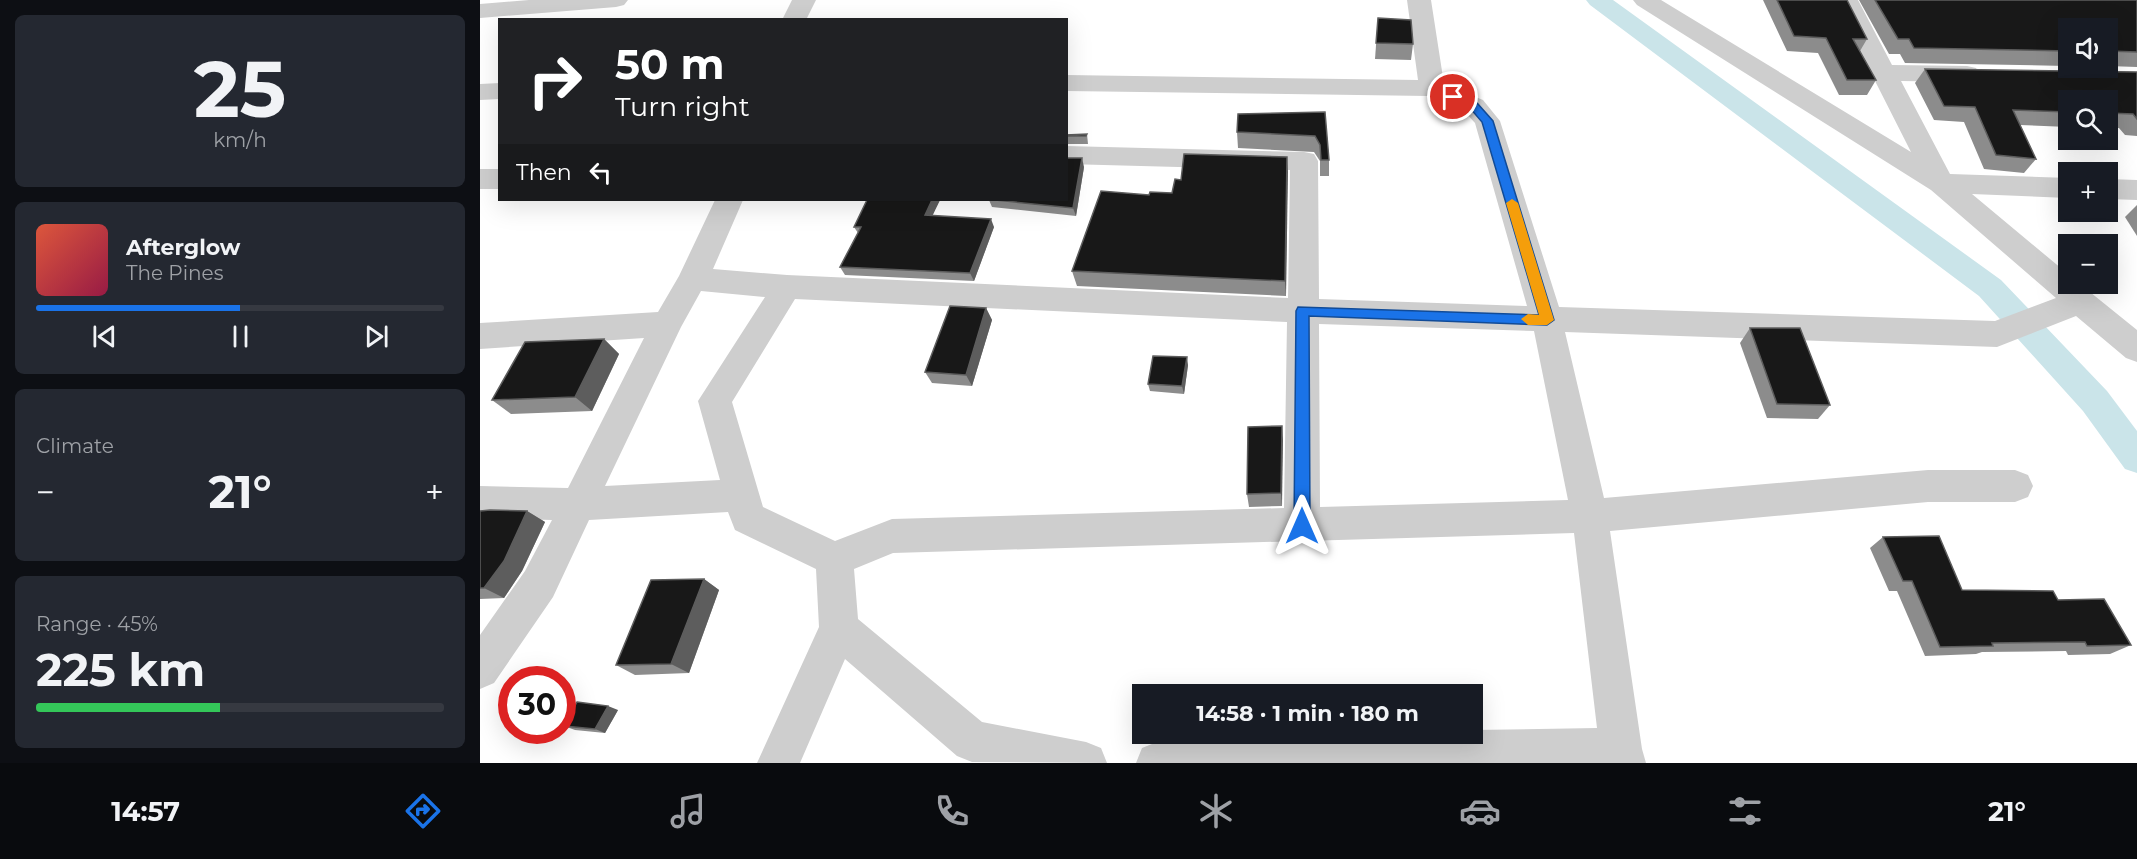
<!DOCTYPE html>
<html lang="en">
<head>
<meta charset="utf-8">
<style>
  body { margin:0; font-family:Montserrat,sans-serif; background:#242831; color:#f1f3f6; height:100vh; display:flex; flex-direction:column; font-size:22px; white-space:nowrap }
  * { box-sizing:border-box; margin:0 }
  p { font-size:20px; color:#9ea1a6 }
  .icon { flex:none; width:33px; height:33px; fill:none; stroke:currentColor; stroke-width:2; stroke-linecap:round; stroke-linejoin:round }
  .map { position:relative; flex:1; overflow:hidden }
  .side { display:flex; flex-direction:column; gap:15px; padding:15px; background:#0d0f14; width:480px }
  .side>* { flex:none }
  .hud { position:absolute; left:18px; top:18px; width:570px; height:183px; border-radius:0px; box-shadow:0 6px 24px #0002; background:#202124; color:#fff; overflow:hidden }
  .buttons { position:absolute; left:1578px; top:18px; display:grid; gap:12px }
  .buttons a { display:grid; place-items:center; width:60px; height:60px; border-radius:0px; background:#171b24; box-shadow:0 6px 24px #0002; font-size:30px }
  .speed { position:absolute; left:18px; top:666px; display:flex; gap:12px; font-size:30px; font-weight:700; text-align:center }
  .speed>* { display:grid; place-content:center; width:78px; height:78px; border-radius:50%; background:#171b24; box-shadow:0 6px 24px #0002; line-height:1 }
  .speed .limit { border:9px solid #d22; background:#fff; color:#111 }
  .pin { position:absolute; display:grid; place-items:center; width:51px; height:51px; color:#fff; margin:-26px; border:3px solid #fff; border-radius:50%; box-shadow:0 2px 6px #0007 }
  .me { position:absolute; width:66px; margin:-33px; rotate:0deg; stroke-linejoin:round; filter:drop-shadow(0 0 4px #0008) }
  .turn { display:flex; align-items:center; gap:21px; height:126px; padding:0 18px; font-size:27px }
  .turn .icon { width:78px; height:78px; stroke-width:2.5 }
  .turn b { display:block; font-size:42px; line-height:51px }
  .then { display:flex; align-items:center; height:57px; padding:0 18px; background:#0003; gap:12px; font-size:22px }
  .big { font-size:45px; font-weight:700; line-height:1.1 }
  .side .widget { flex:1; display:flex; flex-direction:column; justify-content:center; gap:9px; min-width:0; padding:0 21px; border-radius:9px; background:#242831 }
  .side .dial { align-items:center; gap:0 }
  .dial b { font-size:78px; line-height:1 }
  .song { display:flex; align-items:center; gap:18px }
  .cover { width:72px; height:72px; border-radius:9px; background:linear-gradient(135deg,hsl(10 70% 55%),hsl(340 70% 35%)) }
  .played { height:6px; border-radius:3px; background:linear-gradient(90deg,#1a73e8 50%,#363941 50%) }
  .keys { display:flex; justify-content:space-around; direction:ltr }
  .heat { display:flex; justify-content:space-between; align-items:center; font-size:33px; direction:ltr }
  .charge { height:9px; border-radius:4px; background:linear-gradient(90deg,#34c759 45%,#363941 0) }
  .trip { position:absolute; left:652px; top:684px; width:351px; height:60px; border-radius:0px; background:#171b24; box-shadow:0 6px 24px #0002; font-weight:700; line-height:60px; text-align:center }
  .menu { display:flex; height:96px; justify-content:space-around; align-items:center; background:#090b0e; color:#9ea1a6 }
  .menu .icon { width:42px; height:42px }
  .menu .selected { color:#1a73e8 }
  .menu b { font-size:27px; color:#f1f3f6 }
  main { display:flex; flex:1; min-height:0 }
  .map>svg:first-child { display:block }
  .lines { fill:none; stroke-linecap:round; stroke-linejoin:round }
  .canal { fill:#cae4e9; fill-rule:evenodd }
  .minor { fill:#cecece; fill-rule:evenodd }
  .wall { fill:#8c8c8c }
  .shaded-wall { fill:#5d5d5d }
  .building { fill:#181818; stroke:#5d5d5d; stroke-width:1.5 }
  .route { fill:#1a73e8; stroke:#114b97; stroke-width:1.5 }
  .slow { fill:#f59e0b }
</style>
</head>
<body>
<main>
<section class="side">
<div class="widget dial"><b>25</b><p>km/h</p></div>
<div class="widget">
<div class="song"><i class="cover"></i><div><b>Afterglow</b><p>The Pines</p></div></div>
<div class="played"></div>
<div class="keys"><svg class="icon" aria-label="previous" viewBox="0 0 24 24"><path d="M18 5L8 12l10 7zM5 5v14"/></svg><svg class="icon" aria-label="pause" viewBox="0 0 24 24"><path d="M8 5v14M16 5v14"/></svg><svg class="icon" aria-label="next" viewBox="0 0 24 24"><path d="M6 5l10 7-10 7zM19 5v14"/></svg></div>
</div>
<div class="widget"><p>Climate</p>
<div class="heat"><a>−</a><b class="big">21°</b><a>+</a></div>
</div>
<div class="widget"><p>Range · 45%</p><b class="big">225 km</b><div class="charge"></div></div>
</section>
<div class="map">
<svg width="1657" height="763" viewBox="0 0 1657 763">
  <rect width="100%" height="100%" fill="#fff"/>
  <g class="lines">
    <path class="canal" d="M 1106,0 L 1133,0 L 1521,280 L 1627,391 L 1657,431 L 1657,473 L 1645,469 L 1603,411 L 1499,296 L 1110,5 Z"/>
    <g class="minor">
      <path d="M 49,0 L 148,0 L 144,5 L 136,7 L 0,18 L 0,4 Z"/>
      <path d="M 312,0 L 336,0 L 326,20 L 302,20 Z"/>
      <path d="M 927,0 L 951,0 L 964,84 L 1003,100 L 1020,121 L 1079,307 L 1515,321 L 1576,298 L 1451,190 L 1157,5 L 1153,0 L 1181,0 L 1431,152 L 1354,0 L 1378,0 L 1412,65 L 1487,66 L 1496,68 L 1500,74 L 1496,80 L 1487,82 L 1421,81 L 1470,174 L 1588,178 L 1588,198 L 1492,194 L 1588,274 L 1588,284 L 1600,284 L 1657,330 L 1657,362 L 1646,358 L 1596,316 L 1517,347 L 1085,332 L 1124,498 L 1448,470 L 1535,470 L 1548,475 L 1553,486 L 1548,497 L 1535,502 L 1448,502 L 1130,531 L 1162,749 L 1166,763 L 656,763 L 662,748 L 677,742 L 730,734 L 993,734 L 993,730 L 1117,728 L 1094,533 L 413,553 L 374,569 L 378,619 L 502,722 L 606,742 L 621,748 L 627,763 L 492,762 L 477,756 L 365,659 L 320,763 L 277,763 L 339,627 L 336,569 L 255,530 L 248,512 L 109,520 L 73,597 L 14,683 L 0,689 L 0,635 L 45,571 L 72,520 L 0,518 L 0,486 L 88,488 L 164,338 L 0,349 L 0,323 L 178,312 L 199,276 L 235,200 L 263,200 L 233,269 L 307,275 L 808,298 L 810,170 L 586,164 L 586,146 L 824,152 L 834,154 L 838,161 L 839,299 L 1047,306 L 995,123 L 985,112 L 948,96 L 586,91 L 586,75 L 938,80 ZM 221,291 L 285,297 L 218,401 L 240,480 L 125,486 L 201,327 ZM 315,299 L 807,322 L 804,508 L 412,519 L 355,541 L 283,507 L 252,402 ZM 839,324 L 1054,331 L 1088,500 L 840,507 Z"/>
      <path d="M 20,83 L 20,99 L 0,100 L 0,84 Z"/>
      <rect x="0" y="169" width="20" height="20"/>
      <path d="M 1628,179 L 1657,180 L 1657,200 L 1628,199 Z"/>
    </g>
  </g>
  <g class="wall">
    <path d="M 1283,0 L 1367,0 L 1387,39 L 1380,51 L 1396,80 L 1387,95 L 1359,95 L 1338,53 L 1307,51 Z"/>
    <path d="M 1379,0 L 1657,0 L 1657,67 L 1628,66 L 1628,28 L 1588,28 L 1588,66 L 1425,63 L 1420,54 L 1409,54 Z"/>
    <path d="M 898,18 L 933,44 L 931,60 L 895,59 Z"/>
    <path d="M 1445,69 L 1657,72 L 1657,136 L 1645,135 L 1639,128 L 1628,128 L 1628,100 L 1588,100 L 1588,127 L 1540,125 L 1556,159 L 1544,173 L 1504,169 L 1484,122 L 1454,120 L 1435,83 Z"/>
    <path d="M 845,112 L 849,160 L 849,176 L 840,176 L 840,161 L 834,152 L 758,148 L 757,132 Z"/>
    <path d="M 607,134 L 608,144 L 586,144 L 586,135 Z"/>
    <path d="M 807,157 L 806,296 L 597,286 L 592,271 L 669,195 L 692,193 L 701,180 Z"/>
    <path d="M 604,167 L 596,216 L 512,207 L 509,200 L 586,200 Z"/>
    <path d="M 387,200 L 460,200 L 452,215 L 514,227 L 494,281 L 365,275 L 360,267 L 378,233 L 374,227 Z"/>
    <path d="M 1657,205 L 1657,236 L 1645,217 Z"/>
    <path d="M 506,308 L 512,320 L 492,386 L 452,383 L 445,372 Z"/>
    <path d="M 1270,328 L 1350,405 L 1338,419 L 1287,418 L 1260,343 Z"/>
    <path d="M 124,339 L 139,354 L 112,411 L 31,414 L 12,400 Z"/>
    <path d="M 708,365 L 704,394 L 670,391 L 668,384 Z"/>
    <path d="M 802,426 L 802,506 L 769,507 L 767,494 Z"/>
    <path d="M 0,511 L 47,511 L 65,522 L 42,571 L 24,598 L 0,599 Z"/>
    <path d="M 1403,537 L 1482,590 L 1578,600 L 1651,645 L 1630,654 L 1588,655 L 1586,651 L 1502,652 L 1496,654 L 1445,656 L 1417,591 L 1409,591 L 1390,548 Z"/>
    <path d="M 224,579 L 239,590 L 209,673 L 155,675 L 136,665 Z"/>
    <path d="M 138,710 L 125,733 L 95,730 L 84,726 Z"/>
  </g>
  <g class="shaded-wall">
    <path d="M 807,157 L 808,172 L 806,296 L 805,281 Z"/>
    <path d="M 602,158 L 604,167 L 596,216 L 593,208 Z"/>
    <path d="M 452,200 L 460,200 L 449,223 L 445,215 Z"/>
    <path d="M 511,219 L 514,227 L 494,281 L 490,273 Z"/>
    <path d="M 506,308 L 512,320 L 492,386 L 486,375 Z"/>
    <path d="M 124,339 L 139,354 L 112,411 L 95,397 Z"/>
    <path d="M 707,357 L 708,365 L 704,394 L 702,386 Z"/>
    <path d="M 802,426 L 803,440 L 802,506 L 801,493 Z"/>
    <path d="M 47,511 L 65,522 L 42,571 L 24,598 L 4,588 Z"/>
    <path d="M 224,579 L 239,590 L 209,673 L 191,664 Z"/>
    <path d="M 128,706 L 138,710 L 125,733 L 115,729 Z"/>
  </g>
  <g class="building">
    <path d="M 1297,0 L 1367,0 L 1387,39 L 1373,39 L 1396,80 L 1367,80 L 1346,38 L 1314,36 Z"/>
    <path d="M 1395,0 L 1657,0 L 1657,52 L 1628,51 L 1628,28 L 1588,28 L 1588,51 L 1434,48 L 1429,39 L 1418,39 Z"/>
    <path d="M 898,18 L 931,20 L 933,44 L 896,43 Z"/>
    <path d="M 1445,69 L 1657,72 L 1657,119 L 1653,114 L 1628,113 L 1628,100 L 1588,100 L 1588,112 L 1533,110 L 1556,159 L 1516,155 L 1495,107 L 1464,106 Z"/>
    <path d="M 845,112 L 849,160 L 841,160 L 840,145 L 835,136 L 757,132 L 758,114 Z"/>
    <path d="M 607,134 L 606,136 L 586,136 L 586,135 Z"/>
    <path d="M 704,154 L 807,157 L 805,281 L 592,271 L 621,191 L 669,195 L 670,192 L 692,193 L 695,179 L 701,180 Z"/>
    <path d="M 586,158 L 602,158 L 593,208 L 515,200 L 586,200 Z"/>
    <path d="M 387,200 L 452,200 L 445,215 L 511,219 L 490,273 L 360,267 L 381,227 L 374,227 Z"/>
    <path d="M 470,306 L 506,308 L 486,375 L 445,372 Z"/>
    <path d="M 1270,328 L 1320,328 L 1350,405 L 1297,404 Z"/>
    <path d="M 124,339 L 95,397 L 12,400 L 45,342 Z"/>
    <path d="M 673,356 L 707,357 L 702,386 L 668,384 Z"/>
    <path d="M 802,426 L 801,493 L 767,494 L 768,427 Z"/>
    <path d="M 10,510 L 47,511 L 24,561 L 4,588 L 0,588 L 0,511 Z"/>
    <path d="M 1459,536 L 1482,590 L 1573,591 L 1578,600 L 1624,599 L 1651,645 L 1607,646 L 1605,642 L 1512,643 L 1513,646 L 1460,647 L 1432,581 L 1423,581 L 1403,537 Z"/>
    <path d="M 224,579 L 191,664 L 136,665 L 171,580 Z"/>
    <path d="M 97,702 L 128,706 L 115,729 L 84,726 Z"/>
  </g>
  <path class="route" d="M 973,94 L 997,103 L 1013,121 L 1074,320 L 1067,325 L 829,316 L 830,526 L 827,531 L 822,533 L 817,531 L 814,526 L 816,311 L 818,307 L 1059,315 L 1002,122 L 990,108 L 969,99 L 968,97 Z"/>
  <path class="slow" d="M 1032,199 L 1038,203 L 1074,320 L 1067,325 L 1048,325 L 1041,319 L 1048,314 L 1059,315 L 1026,203 Z"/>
</svg>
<div class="buttons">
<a><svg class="icon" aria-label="sound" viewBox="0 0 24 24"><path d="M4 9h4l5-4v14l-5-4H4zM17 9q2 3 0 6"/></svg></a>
<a><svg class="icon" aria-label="search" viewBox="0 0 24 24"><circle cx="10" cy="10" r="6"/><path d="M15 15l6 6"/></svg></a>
<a>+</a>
<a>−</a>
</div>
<div class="speed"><div class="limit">30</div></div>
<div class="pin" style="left:973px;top:97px;background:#d93025"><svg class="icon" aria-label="arrive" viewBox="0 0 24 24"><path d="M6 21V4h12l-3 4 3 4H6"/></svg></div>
<svg class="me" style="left:822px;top:526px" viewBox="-20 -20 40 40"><path d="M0-17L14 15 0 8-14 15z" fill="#1a73e8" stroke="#fff" stroke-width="4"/></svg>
<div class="trip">14:58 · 1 min · 180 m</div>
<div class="hud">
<div class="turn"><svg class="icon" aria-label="right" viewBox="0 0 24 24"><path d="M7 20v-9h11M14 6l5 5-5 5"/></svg><div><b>50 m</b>Turn right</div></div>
<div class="then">Then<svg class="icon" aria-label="left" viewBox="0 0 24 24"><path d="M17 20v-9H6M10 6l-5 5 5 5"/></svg></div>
</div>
</div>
</main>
<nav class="menu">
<b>14:57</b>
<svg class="icon selected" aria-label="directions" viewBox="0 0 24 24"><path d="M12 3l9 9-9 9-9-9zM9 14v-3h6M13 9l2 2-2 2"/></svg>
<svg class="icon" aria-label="music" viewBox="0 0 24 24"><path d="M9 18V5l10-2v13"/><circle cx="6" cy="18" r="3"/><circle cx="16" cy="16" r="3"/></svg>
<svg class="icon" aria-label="phone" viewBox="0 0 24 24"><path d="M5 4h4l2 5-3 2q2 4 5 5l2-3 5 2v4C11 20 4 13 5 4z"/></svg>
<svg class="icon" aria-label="climate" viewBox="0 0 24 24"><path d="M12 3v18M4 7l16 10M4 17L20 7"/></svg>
<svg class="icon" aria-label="car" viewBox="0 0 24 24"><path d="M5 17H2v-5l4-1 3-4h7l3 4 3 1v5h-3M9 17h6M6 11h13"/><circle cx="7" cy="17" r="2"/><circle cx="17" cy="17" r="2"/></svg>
<svg class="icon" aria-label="filters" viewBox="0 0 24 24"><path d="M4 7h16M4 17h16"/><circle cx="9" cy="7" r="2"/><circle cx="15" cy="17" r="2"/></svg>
<b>21°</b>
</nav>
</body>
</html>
